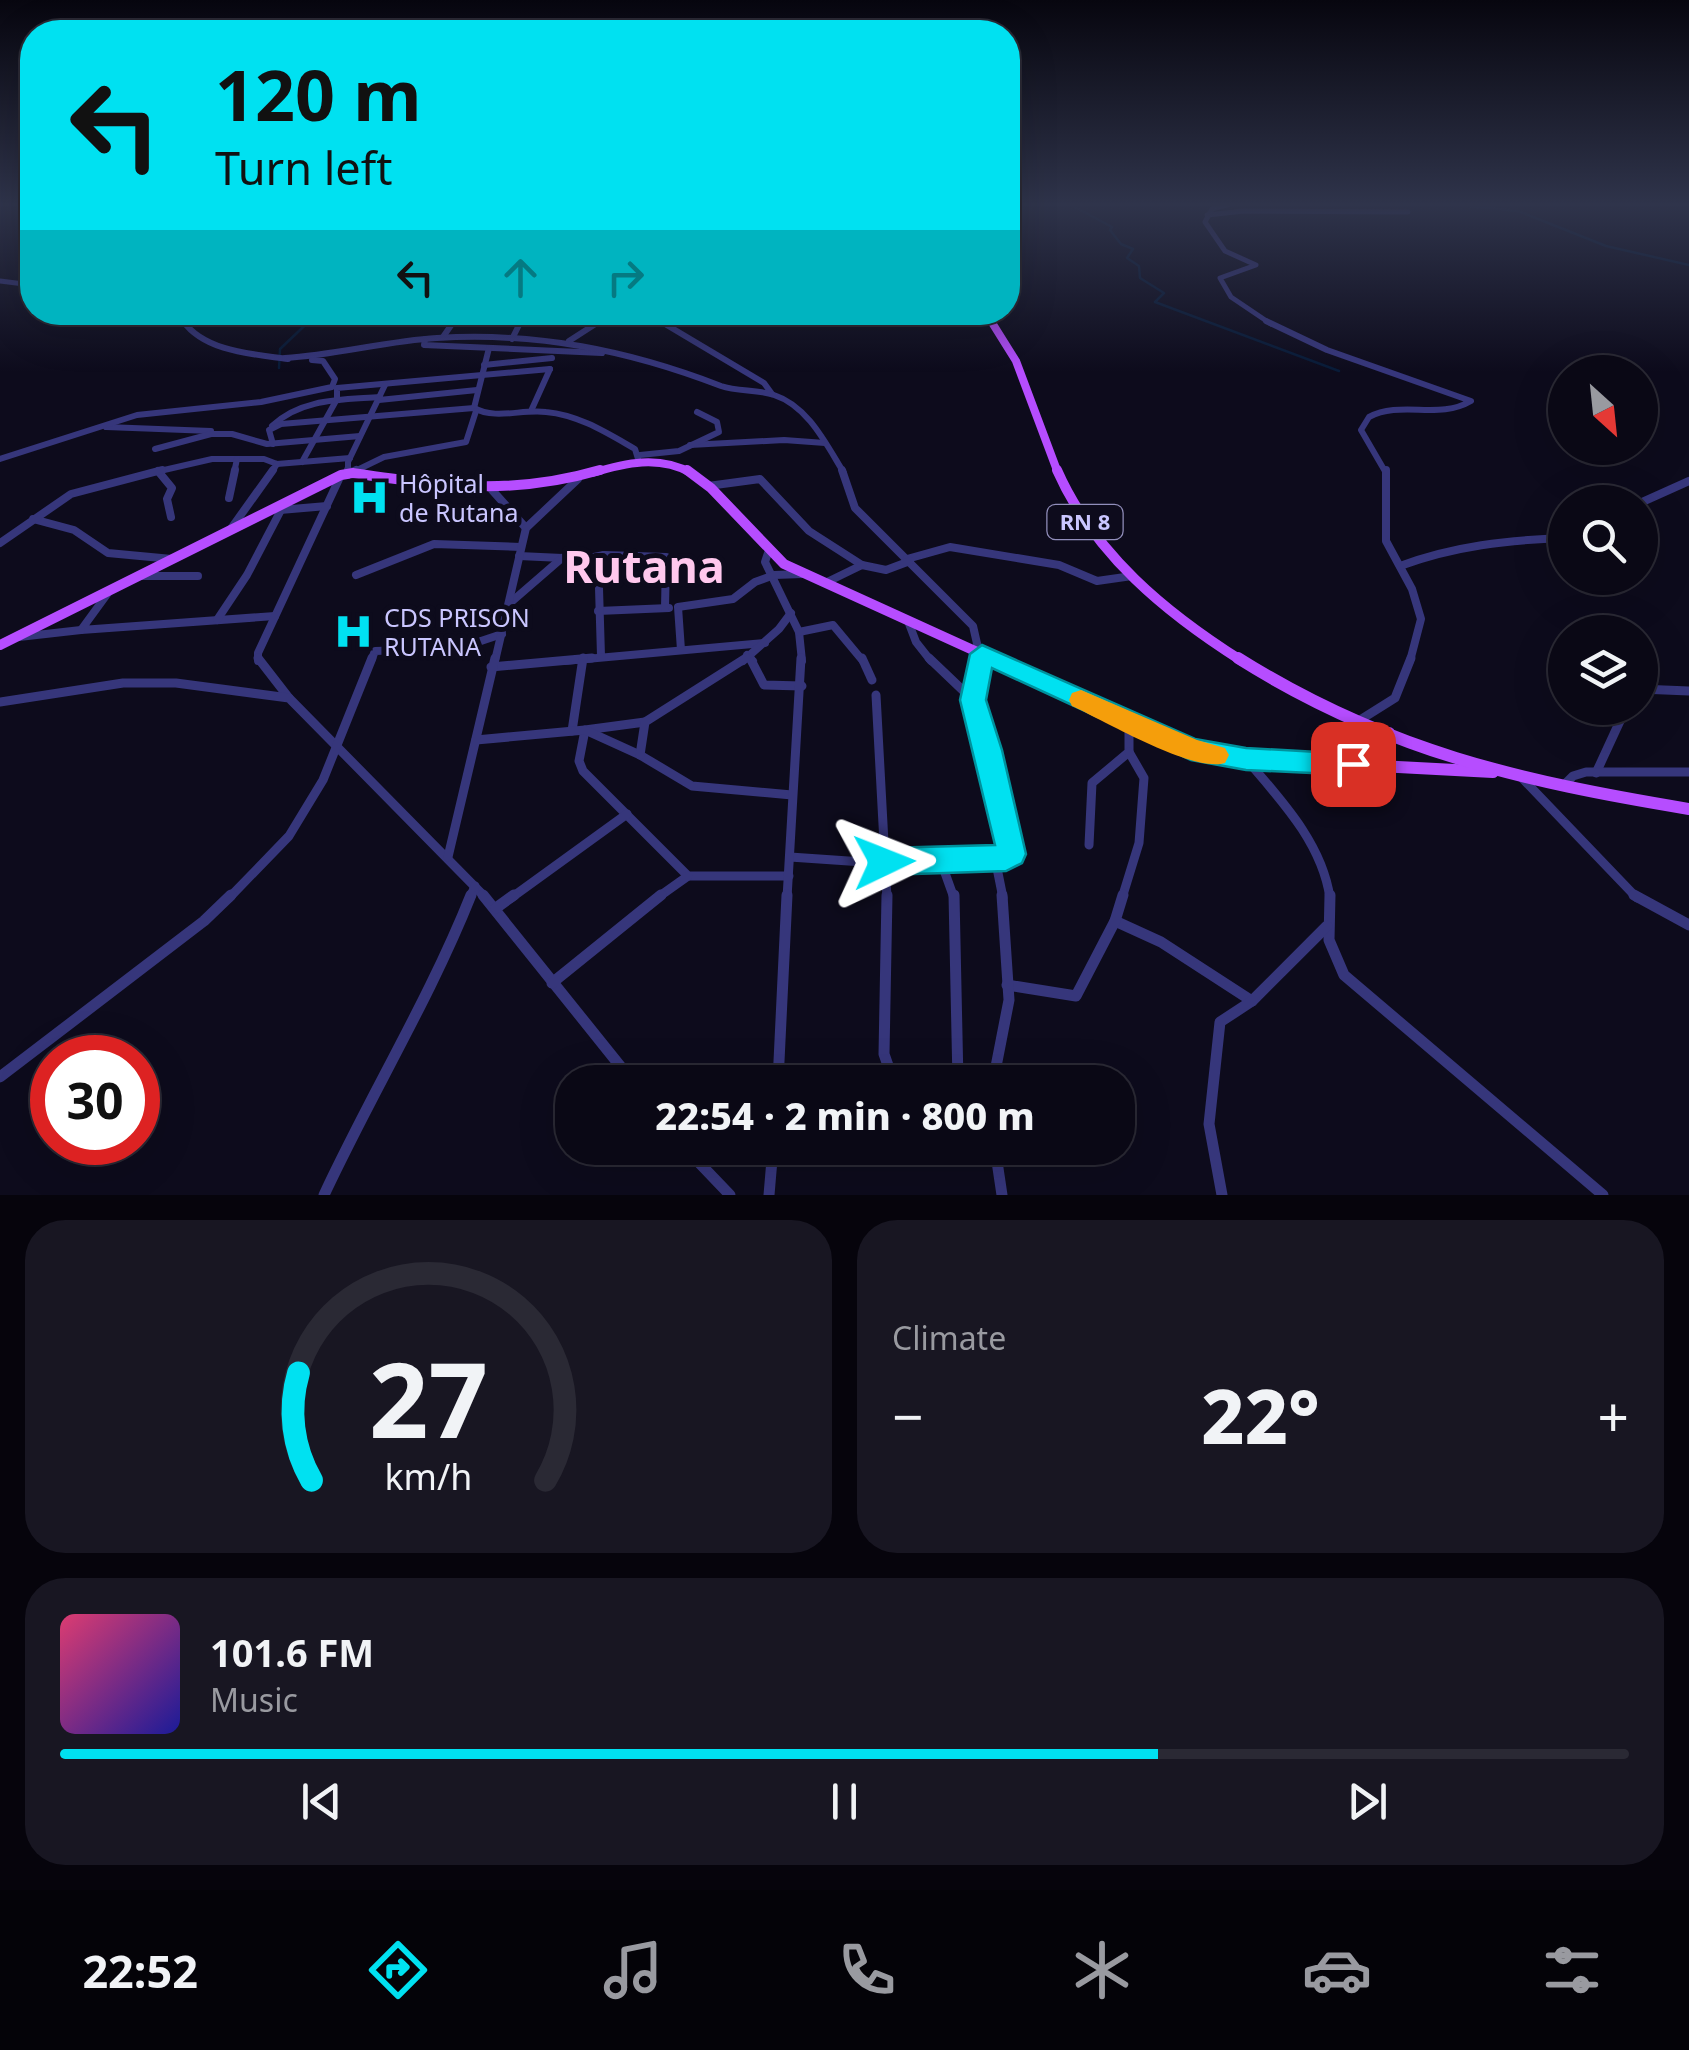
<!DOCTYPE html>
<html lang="en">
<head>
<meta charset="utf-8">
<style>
  body { margin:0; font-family:"Noto Sans",sans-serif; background:#181622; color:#f1f3f6; height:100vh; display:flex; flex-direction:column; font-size:38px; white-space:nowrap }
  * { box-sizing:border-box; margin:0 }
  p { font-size:32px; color:#999aa0 }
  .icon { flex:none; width:55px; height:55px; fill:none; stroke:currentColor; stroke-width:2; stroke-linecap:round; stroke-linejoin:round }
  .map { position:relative; height:1195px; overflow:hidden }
  .drawer { display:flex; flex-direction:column; gap:25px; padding:25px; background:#06040c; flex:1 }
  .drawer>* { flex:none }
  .banner { position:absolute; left:20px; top:20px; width:1000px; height:305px; border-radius:40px; box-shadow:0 10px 40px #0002,0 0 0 2px #2a2934; background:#00e1f1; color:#111; overflow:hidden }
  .needle { width:65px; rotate:153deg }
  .fabs { position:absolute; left:1548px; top:355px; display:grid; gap:20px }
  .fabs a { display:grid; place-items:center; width:110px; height:110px; border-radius:50%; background:#0a0815; box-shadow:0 10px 40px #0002,0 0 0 2px #2a2934; font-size:50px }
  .speed { position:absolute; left:30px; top:1035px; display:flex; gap:20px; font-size:50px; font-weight:700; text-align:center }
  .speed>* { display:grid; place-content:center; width:130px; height:130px; border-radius:50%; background:#0a0815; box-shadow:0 10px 40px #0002,0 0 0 2px #2a2934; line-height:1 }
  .speed .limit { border:15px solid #d22; background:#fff; color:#111 }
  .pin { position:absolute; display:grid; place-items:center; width:85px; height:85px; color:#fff; margin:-42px; border-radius:20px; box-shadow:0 5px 15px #0006 }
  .me { position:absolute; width:110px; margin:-55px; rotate:88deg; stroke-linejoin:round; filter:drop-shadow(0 0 8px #0008) }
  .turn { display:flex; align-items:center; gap:35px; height:210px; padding:0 30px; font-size:45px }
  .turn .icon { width:130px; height:130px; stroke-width:2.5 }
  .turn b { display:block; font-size:70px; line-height:85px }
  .lanes { display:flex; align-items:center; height:95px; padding:0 30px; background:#0003; justify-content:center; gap:50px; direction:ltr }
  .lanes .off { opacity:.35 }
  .big { font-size:75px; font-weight:800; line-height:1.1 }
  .drawer .card { flex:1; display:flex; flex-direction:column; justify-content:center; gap:15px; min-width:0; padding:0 35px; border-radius:40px; background:#181622 }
  .drawer .dial { align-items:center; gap:0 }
  .dial svg { height:260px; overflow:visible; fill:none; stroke:#2a2934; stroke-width:7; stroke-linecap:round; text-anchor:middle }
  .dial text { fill:#f1f3f6; stroke:none }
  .song { display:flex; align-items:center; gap:30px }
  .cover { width:120px; height:120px; border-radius:15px; background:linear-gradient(135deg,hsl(340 70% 55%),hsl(240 70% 35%)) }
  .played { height:10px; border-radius:5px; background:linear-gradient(90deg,#00e1f1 70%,#2a2934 70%) }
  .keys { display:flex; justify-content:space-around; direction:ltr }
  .heat { display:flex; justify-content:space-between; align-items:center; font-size:55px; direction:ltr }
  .drawer .tiles { flex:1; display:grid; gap:25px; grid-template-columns:1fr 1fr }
  .card:last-child { grid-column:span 2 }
  .trip { position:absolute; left:555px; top:1065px; width:580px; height:100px; border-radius:40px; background:#0a0815; box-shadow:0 10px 40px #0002,0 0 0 2px #2a2934; font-weight:800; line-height:100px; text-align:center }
  .dock { display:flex; height:160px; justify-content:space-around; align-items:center; background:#040308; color:#999aa0 }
  .dock .icon { width:70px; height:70px }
  .dock .active { color:#00e1f1 }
  .dock b { font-size:45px; color:#f1f3f6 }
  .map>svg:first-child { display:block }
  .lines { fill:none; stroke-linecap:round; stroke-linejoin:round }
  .stream { stroke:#081b38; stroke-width:2.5 }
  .minor-far4 { stroke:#36367b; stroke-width:5 }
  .minor-far3 { stroke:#36367b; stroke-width:6 }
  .minor-far2 { stroke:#36367b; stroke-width:8 }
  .minor-far1 { stroke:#36367b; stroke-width:9 }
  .minor { stroke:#36367b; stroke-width:11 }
  .major-far3 { stroke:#b64dff; stroke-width:6 }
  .major-far2 { stroke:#b64dff; stroke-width:8 }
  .major-far1 { stroke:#b64dff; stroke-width:10 }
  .major { stroke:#b64dff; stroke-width:12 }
  .route { fill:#00e1f1; stroke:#00929d; stroke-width:2.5 }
  .slow { fill:#f59e0b }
  .labels { text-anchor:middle; stroke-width:10; stroke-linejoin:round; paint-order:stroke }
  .shield { fill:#0d0b1c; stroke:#918ebb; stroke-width:2.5 }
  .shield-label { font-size:22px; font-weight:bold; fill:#cac6ff }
  .poi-label { font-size:25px; fill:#cac6ff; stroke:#0d0b1c; text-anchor:start }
  .town-label { font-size:45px; font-weight:bold; fill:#ffc8ed; stroke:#0d0b1c }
</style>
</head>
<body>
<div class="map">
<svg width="1689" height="1195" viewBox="0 0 1689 1195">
  <rect width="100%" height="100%" fill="#0d0b1c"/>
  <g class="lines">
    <g class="stream">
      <path d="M 1069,204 L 1112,227 L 1110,230 L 1121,244 L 1133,249 L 1127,258 L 1139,266 L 1140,278 L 1164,293 L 1155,302 L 1339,371"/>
      <path d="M 1448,204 L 1518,211 L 1606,246 L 1689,265"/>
      <path d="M 279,368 L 280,349 L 319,312"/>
    </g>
    <g class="minor-far4">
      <path d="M 1230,204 L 1212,209 L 1205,222 L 1225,251 L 1256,265 L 1220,278 L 1231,297 L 1271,324"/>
      <path d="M 1207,215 L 1244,211 L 1408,212"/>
      <path d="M 0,281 L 32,285"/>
      <path d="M 160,312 L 185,324"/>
      <path d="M 630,312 L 668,324"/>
      <path d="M 452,324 L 460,312"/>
      <path d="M 520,324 L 526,312"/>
      <path d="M 596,324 L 615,312"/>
    </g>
    <g class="minor-far3">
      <path d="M 183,321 C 205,352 253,354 288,359"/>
      <path d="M 660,321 L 764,383 L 772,394"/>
      <path d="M 1266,321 L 1327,350 L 1471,401 C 1439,420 1401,400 1369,417 L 1361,430 L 1386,473"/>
      <path d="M 443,337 L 454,321"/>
      <path d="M 425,339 L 424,345 L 602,353"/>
      <path d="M 512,339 L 521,321"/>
      <path d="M 569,341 L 600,321"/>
      <path d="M 285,358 C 336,355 386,341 437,338 C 537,332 628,350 721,386 C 738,392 757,389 774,395 C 808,406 826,444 844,473"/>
      <path d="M 484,365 L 552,358"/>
      <path d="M 379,400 L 477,390"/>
      <path d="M 474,408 L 489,348"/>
      <path d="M 531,411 L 550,369"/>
      <path d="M 272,426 C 301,398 342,400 380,397"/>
      <path d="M 106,427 L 211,431"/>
      <path d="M 273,444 L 269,430 L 281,424 L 474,408 C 496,420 521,409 546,412 C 579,415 607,433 635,449 L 639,462"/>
      <path d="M 690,445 L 784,440 L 825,443"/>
      <path d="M 155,449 L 211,434 L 232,434 L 267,444 L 360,436"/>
      <path d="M 640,455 L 679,451 L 719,432 L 717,422 L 697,412"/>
      <path d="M 0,459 L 137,415 L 261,402 L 332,387 L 335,379 L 323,361 L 312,360"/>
      <path d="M 302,462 L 337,399 L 337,388 L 550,369"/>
      <path d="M 151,473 L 212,459 L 264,459 L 277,464 L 350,458"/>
      <path d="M 234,473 L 237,459"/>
      <path d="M 271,473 L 277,464"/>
      <path d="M 348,473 L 348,462 L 385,385"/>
      <path d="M 351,473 L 384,457 L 466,442 L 476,411"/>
    </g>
    <g class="minor-far2">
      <path d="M 348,470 L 348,474 L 356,470"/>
      <path d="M 842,470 L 855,508 L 973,626 L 981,661"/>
      <path d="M 1386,470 L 1386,541 L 1412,589 L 1421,619 L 1410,661"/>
      <path d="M 158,471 L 172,488 L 167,499 L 171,517"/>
      <path d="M 708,486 L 760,479 L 809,531 L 862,565"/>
      <path d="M 492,490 L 526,528"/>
      <path d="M 229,498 L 235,470"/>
      <path d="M 1640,503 L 1689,481"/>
      <path d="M 280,510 L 327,506"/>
      <path d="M 33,519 L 74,530 L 108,553 L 172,559"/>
      <path d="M 230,530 L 273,470"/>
      <path d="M 0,543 L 71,494 L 162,470"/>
      <path d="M 768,553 L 765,562 L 799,632 L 802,661"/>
      <path d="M 519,556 L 584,559 L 604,555"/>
      <path d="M 907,559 L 950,547 L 1059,565 L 1097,581 L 1132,576"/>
      <path d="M 1400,566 C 1454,546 1508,540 1565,538"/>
      <path d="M 356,575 L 434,544 L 521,547"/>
      <path d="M 142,576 L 198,576"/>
      <path d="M 825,583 L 862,565 L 886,570 L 910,561"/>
      <path d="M 108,593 L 81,630 L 275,616"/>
      <path d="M 510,603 L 562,558"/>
      <path d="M 598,611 L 669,608"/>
      <path d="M 217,620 L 247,575 L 281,510"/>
      <path d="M 908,621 L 916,642 L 931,661"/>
      <path d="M 799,632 L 833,625 L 863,661"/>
      <path d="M 19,637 L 81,630"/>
      <path d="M 681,650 L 678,607 L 733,599 L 755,582 L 774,575 L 803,574"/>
      <path d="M 747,655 L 753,661"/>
      <path d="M 601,656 L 599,588 L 604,555 L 666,557 L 665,608"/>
      <path d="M 258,661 L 258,653 L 340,477"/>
      <path d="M 371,661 L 375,651 L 460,648 L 502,634"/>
      <path d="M 495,661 L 526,528 L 578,479"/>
      <path d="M 564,661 L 765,643"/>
      <path d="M 743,661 L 779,629 L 791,613"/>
    </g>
    <g class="minor-far1">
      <path d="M 258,658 L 289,698"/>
      <path d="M 750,658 L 764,685 L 802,686"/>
      <path d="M 862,658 L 872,680"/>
      <path d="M 929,658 L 973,700"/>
      <path d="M 491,667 L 592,658"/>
      <path d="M 1640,689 L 1689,691"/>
      <path d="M 876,695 L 887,898"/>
      <path d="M 0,702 L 123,683 L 176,683 L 289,698 L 486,898"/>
      <path d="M 1360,720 L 1395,698 L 1411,658"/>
      <path d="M 645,722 L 585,730 L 579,761 L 583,771 L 688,876 L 789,876"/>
      <path d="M 572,731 L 583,658"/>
      <path d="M 476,740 L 585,730 L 640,755 L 692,786 L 792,795"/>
      <path d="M 640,755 L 645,722 L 746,658"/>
      <path d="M 1246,759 C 1281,800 1322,843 1330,898"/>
      <path d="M 1596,773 L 1626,708"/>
      <path d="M 1522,778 L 1637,898"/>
      <path d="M 1563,786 L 1573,776 L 1586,772 L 1689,772"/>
      <path d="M 1089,845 L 1092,783 L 1129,752 L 1129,722"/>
      <path d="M 448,857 L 495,658"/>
      <path d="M 790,857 L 863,862 L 1006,858 L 1012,854 L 973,700 L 981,658"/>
      <path d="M 995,858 L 1003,898"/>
      <path d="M 940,859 L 954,898"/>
      <path d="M 229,898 L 289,836 L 323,780 L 372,658"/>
      <path d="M 470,898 L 475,886"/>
      <path d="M 511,898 L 627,814"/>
      <path d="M 657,898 L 688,876"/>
      <path d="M 787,898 L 801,658"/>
      <path d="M 1122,898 L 1139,843 L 1144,778 L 1129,752"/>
    </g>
    <g class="minor">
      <path d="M 483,895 L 633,1082"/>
      <path d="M 887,895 L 884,1054 L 891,1074 L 911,1082"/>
      <path d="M 954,895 L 958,1082"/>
      <path d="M 1330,895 L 1329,940 L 1344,975 L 1603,1195"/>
      <path d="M 1634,895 L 1689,925"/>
      <path d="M 496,908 L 514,895"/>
      <path d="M 1115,921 L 1161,942 L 1252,1001"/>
      <path d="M 552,983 L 661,895"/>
      <path d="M 1007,985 L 1076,996 L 1115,921 L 1123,895"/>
      <path d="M 0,1077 L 204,921 L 231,895"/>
      <path d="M 778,1082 L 787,895"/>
      <path d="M 993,1082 L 1009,1000 L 1002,895"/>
      <path d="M 685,1148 L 730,1195"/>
      <path d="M 995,1148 L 1002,1195"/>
      <path d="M 324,1195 C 371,1094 430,998 471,895"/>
      <path d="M 769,1195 L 773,1148"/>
      <path d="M 1222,1195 L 1209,1124 L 1220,1022 L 1252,1001 L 1327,926"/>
    </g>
    <path class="major-far3" d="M 984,312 L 993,324"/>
    <g class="major-far2">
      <path d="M 991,321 L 1016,361 L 1058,473"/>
      <path d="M 592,473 C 625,463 659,455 691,473"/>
    </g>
    <g class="major-far1">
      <path d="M 687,470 L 711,488 L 784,564 L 997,661"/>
      <path d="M 1057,470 C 1094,554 1166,613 1242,661"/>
      <path d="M 0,645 L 341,475 L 353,473 C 443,486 511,496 600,470"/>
    </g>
    <g class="major">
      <path d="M 991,658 L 1191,749 L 1246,759 L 1493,772"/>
      <path d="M 1238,658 C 1386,751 1520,781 1689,809"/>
      <path d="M 1389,733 L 1389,766"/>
    </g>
  </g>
  <linearGradient id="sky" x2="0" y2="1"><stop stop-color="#07060f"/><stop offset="0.55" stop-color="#2f344b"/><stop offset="1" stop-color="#2f344b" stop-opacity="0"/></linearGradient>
  <rect width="1689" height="372" fill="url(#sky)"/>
  <path class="route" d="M 982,645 L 1195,739 L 1246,748 L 1353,754 L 1363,757 L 1367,764 L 1363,772 L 1353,775 L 1246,770 L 1191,760 L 992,668 L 986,700 L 1002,750 L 1026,854 L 1022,863 L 1006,871 L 884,875 L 873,871 L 869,862 L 873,852 L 884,848 L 995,845 L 960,700 L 970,654 Z"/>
  <path class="slow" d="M 1081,690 L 1197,740 L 1225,748 L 1229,755 L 1225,763 C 1193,773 1105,721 1072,706 L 1069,700 L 1072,693 Z"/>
  <defs>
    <symbol id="hospital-bare" viewBox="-9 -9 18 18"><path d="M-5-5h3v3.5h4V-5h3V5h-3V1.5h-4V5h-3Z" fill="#00e1f1" stroke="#0d0b1c" stroke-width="2.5" paint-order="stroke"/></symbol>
  </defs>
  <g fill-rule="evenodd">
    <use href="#hospital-bare" x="342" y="470" width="55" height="55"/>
    <use href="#hospital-bare" x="326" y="604" width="55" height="55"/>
  </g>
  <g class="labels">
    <rect class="shield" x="1047.5" y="505" width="75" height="34" rx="8"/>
    <g class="shield-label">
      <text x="1085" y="530">RN 8</text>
    </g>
    <g class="poi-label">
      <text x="399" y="493">Hôpital<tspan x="399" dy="29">de Rutana</tspan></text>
      <text x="384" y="627">CDS PRISON<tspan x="384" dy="29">RUTANA</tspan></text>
    </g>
    <g class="town-label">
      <text x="644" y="583">Rutana</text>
    </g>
  </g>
</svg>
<div class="fabs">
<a><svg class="needle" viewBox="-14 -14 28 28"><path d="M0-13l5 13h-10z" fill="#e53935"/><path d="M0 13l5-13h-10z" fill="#999aa0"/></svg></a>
<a><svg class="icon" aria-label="search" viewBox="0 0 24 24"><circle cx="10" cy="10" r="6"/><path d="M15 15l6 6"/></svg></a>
<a><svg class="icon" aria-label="layers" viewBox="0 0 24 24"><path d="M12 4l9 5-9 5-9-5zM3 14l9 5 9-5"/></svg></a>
</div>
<div class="speed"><div class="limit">30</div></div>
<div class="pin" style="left:1353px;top:764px;background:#d93025"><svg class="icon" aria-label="arrive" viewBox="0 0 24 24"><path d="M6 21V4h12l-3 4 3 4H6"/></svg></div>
<svg class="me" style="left:884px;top:862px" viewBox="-20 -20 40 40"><path d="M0-17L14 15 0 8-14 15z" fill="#00e1f1" stroke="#fff" stroke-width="4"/></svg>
<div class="trip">22:54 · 2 min · 800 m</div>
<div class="banner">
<div class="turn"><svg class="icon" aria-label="left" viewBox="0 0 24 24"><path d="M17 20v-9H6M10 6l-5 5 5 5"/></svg><div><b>120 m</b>Turn left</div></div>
<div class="lanes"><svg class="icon" aria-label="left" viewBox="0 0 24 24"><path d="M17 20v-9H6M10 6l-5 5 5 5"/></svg><svg class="icon off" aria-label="ahead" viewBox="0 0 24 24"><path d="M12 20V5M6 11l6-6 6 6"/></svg><svg class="icon off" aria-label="right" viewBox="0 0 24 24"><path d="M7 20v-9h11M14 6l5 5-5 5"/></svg></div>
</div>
</div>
<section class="drawer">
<div class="tiles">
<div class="card dial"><svg viewBox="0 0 100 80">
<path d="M14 69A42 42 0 1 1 86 69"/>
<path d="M14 69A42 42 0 0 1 10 36" stroke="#00e1f1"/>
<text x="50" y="56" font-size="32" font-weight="700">27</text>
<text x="50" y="72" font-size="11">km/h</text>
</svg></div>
<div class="card"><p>Climate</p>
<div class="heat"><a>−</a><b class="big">22°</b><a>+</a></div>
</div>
<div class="card">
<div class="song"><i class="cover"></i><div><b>101.6 FM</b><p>Music</p></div></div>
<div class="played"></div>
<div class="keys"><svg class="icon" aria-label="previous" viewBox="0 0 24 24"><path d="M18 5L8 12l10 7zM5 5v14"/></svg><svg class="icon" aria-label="pause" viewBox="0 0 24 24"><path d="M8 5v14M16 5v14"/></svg><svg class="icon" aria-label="next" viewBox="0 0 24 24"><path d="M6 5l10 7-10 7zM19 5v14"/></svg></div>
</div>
</div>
</section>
<nav class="dock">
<b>22:52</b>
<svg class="icon active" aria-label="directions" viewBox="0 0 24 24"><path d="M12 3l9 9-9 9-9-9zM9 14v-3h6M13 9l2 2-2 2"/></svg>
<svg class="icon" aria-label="music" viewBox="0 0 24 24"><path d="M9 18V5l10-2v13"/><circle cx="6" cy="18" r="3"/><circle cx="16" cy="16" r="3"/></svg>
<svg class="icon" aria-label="phone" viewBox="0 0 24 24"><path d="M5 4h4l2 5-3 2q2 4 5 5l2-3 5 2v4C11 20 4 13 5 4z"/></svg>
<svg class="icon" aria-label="climate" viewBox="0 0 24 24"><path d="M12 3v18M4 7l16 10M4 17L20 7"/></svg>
<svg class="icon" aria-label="car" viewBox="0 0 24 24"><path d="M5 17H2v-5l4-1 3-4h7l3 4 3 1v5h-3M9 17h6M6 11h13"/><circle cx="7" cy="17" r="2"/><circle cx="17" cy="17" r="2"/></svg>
<svg class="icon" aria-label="filters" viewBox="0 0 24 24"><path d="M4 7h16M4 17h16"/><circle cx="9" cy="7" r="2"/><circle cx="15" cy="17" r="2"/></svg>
</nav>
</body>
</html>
